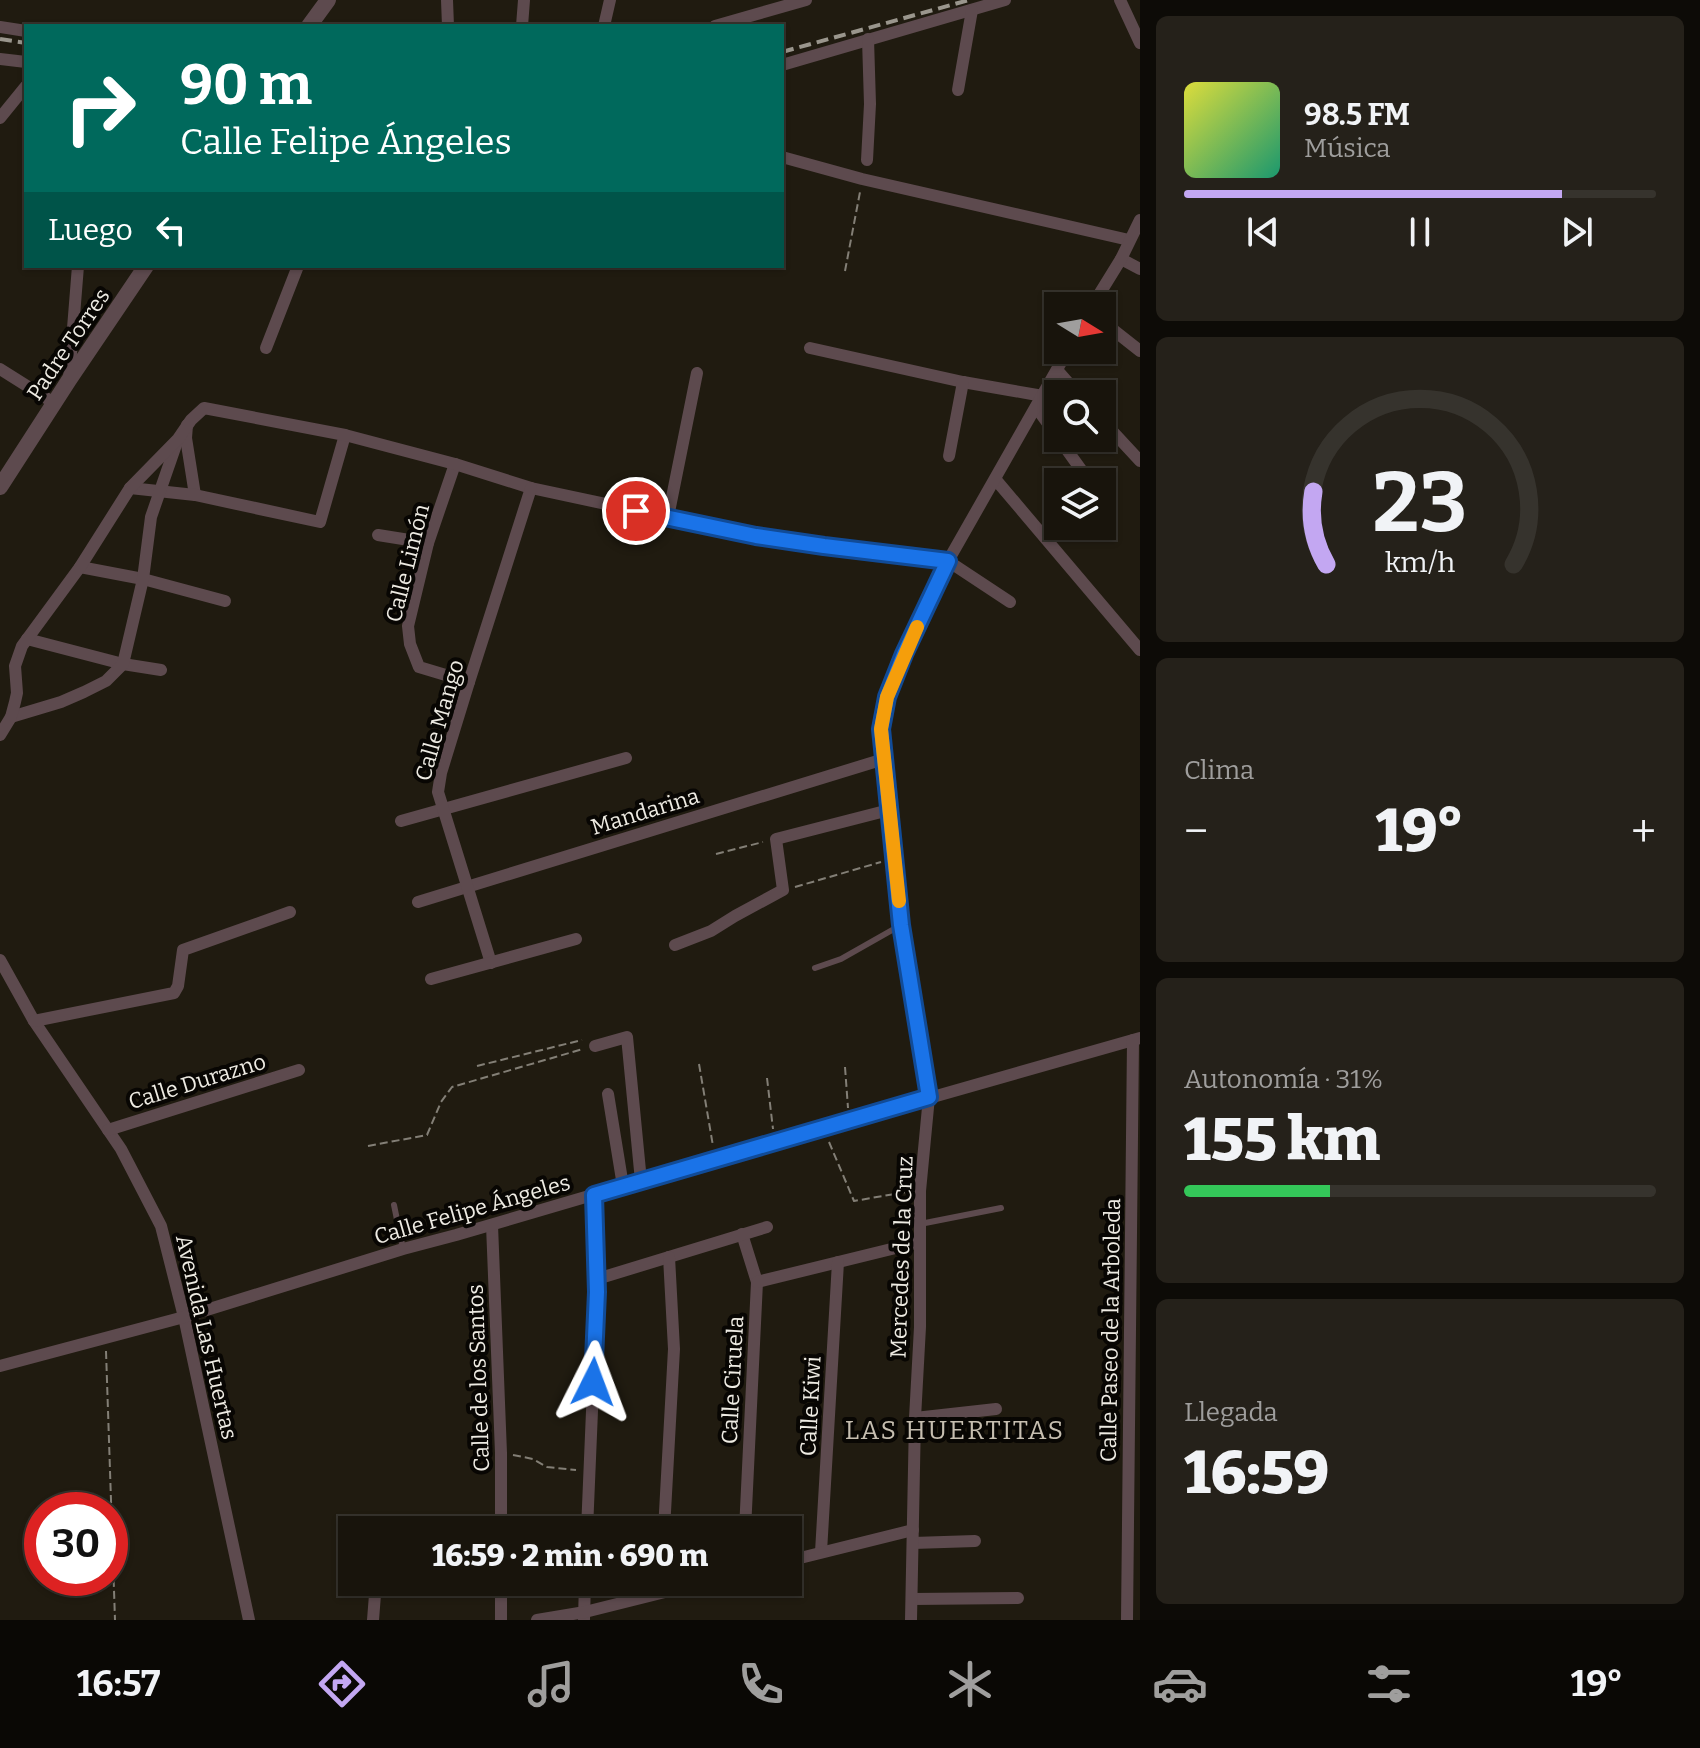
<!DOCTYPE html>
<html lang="es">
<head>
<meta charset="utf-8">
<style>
  body { margin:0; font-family:Bitter,serif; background:#25211a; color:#f1f3f6; height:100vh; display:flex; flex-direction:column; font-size:30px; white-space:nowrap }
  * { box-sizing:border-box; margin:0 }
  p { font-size:26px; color:#9f9e9d }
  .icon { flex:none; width:44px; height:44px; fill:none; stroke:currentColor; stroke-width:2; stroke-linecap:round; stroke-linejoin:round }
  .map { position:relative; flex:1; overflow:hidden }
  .details { display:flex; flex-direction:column; gap:16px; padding:16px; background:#0d0b07; width:560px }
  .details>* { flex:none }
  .banner { position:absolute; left:24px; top:24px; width:760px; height:244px; border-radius:0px; box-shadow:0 2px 6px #0004,0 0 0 2px #36332d; background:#00695c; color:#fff; overflow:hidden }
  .needle { width:52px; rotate:101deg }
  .buttons { position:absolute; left:1044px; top:292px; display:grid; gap:16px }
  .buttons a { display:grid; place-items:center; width:72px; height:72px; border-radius:0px; background:#18140c; box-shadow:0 2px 6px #0004,0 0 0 2px #36332d; font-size:40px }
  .speed { position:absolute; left:24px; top:1492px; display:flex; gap:16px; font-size:40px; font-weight:700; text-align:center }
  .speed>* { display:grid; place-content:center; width:104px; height:104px; border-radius:50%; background:#18140c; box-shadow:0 2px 6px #0004,0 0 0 2px #36332d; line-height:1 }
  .speed .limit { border:12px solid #d22; background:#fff; color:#111 }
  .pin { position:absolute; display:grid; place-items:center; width:68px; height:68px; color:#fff; margin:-34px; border:4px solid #fff; border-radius:50%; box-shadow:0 2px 8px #0007 }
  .me { position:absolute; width:88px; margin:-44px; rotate:3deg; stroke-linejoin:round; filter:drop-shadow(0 0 6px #0008) }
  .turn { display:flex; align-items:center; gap:28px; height:168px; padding:0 24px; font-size:36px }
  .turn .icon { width:104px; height:104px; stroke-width:2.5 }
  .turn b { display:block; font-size:56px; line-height:68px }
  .then { display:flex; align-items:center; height:76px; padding:0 24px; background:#0003; gap:16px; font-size:30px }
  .big { font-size:60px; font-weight:800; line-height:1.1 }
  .details .widget { flex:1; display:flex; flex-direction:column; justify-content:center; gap:12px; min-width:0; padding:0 28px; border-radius:12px; background:#25211a }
  .details .dial { align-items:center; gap:0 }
  .dial svg { height:208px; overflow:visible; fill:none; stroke:#36332d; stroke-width:7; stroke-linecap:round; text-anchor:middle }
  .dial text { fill:#f1f3f6; stroke:none }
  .song { display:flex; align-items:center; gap:24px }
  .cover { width:96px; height:96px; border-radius:12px; background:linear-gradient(135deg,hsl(60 70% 55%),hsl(160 70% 35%)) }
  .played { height:8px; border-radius:4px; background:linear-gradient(90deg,#c3a7f2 80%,#36332d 80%) }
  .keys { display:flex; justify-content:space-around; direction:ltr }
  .heat { display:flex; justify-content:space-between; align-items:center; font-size:44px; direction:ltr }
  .charge { height:12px; border-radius:6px; background:linear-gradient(90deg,#34c759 31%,#36332d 0) }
  .trip { position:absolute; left:338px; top:1516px; width:464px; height:80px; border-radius:0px; background:#18140c; box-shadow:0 2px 6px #0004,0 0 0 2px #36332d; font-weight:800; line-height:80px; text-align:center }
  .tab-bar { display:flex; height:128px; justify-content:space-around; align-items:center; background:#0a0805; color:#9f9e9d }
  .tab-bar .icon { width:56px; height:56px }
  .tab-bar .active { color:#c3a7f2 }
  .tab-bar b { font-size:36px; color:#f1f3f6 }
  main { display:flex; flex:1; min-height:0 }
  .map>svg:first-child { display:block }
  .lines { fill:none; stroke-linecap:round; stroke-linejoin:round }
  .path { stroke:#837f76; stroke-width:2; stroke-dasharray:8 4; stroke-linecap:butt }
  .service { stroke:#5d4a4e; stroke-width:6 }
  .minor { stroke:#5d4a4e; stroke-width:12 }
  .tertiary { stroke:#5d4a4e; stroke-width:16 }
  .rail { stroke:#9a968d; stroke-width:4; stroke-dasharray:12 6; stroke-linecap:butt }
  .route-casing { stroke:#114b97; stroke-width:20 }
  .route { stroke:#1a73e8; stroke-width:14 }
  .slow { stroke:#f59e0b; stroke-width:14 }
  .labels { text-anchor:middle; stroke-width:8; stroke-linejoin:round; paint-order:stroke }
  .street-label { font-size:22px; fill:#eeebe3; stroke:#080603 }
  .quarter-label { font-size:26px; letter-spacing:2px; fill:#c6beb0; stroke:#080603 }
</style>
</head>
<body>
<main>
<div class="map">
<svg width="1140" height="1620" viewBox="0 0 1140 1620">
  <rect width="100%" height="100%" fill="#201b10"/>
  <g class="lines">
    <g class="path">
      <path d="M 845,271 L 860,192"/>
      <path d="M 716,854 L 763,842"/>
      <path d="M 795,887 L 881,862"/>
      <path d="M 699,1064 L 713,1146"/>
      <path d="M 477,1066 L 582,1040"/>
      <path d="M 845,1067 L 848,1108"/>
      <path d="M 767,1078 L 773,1129"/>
      <path d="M 829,1142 L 854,1201 L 906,1192"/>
      <path d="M 368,1146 L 427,1135 L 441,1102 L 452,1087 L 583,1049"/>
      <path d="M 106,1351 L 115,1620"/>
      <path d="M 513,1455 L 533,1459 L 547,1467 L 576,1470"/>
    </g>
    <g class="service">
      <path d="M 815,968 L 841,959 L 901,925"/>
      <path d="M 394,1205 L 403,1249"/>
      <path d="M 920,1224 L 1001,1208"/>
    </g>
    <g class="minor">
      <path d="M 447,0 L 448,26"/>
      <path d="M 1120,0 L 1140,43"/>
      <path d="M 522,26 L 524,0"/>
      <path d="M 604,26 L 610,0"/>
      <path d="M 715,26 L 806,0"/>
      <path d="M 0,27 L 26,31"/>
      <path d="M 0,59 L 26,62"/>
      <path d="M 782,65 L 1005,0"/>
      <path d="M 958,90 L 972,10"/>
      <path d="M 0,118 L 26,86"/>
      <path d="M 782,157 L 862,179 L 1129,240"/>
      <path d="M 867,160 L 870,104 L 868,39"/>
      <path d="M 1121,259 L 1140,269"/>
      <path d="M 1092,306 L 1121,259 L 1140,220"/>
      <path d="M 1102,321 L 1140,351"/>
      <path d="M 266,348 L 298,266"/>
      <path d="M 810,348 L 963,382 L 1043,396"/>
      <path d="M 0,369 L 54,403"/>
      <path d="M 1057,370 L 1078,394"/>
      <path d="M 69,378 L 78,266"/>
      <path d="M 1036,407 L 1090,482"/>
      <path d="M 1102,420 L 1140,461"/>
      <path d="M 187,425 L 186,438 L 195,495"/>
      <path d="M 949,456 L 963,382"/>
      <path d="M 455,464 L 428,543 L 408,626 L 410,644 L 419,667 L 469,682"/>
      <path d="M 996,480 L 1140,650"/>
      <path d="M 130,488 L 195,495 L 320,522 L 345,435"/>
      <path d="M 1102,499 L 1108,506"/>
      <path d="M 668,517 L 697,373"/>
      <path d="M 378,535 L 428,543"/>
      <path d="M 80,567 L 143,579 L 225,601"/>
      <path d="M 27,639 L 123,664 L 161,670"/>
      <path d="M 11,717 L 61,702 L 84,692 L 106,681 L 123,664 L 143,579 L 151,517 L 177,442"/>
      <path d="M 0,735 L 11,717 L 15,702 L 17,693 L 15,666 L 22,646 L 80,567 L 130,488 L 178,439 L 191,420 L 204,408 L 345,435 L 455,464 L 531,488 L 756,536 L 824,546 L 948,561 L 1010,602"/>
      <path d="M 401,821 L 626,758"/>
      <path d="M 418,902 L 884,759"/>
      <path d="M 675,945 L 711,931 L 735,916 L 783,890 L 776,839 L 889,810"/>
      <path d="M 0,960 L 34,1021 L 121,1149 L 161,1226 L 184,1317 L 249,1620"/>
      <path d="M 491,963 L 438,792 L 441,773 L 469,682 L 531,488"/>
      <path d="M 431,979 L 576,939"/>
      <path d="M 34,1021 L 174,993 L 178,986 L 183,950 L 290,912"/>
      <path d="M 595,1046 L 627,1037 L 641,1181"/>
      <path d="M 608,1094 L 623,1186"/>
      <path d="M 108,1130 L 299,1070"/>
      <path d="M 492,1225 L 501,1453 L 501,1530"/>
      <path d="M 742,1234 L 757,1282 L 745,1530"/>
      <path d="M 597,1279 L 767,1227"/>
      <path d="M 757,1282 L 920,1242"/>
      <path d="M 0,1366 L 184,1317 L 403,1249 L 456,1235 L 715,1159 L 1140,1038"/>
      <path d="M 915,1418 L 996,1409"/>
      <path d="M 587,1530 L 597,1292 L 594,1195"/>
      <path d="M 664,1530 L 674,1349 L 669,1257"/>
      <path d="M 913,1543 L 975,1541"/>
      <path d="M 821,1552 L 838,1262"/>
      <path d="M 788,1561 L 913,1530"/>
      <path d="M 912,1599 L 1018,1598"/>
      <path d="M 584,1619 L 585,1582"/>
      <path d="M 373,1620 L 376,1582"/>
      <path d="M 501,1620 L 501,1582"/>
      <path d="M 537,1620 L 585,1612 L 705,1582"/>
      <path d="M 911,1620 L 915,1418 L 920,1327 L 920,1191 L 929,1097 L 901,925 L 881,729 L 887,697 L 904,654 L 948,561 L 1068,350"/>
      <path d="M 1127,1620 L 1133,1040"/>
    </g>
    <g class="tertiary">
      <path d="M 309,26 L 328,0"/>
      <path d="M 0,487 L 69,380 L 146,266"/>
    </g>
    <g class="rail">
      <path d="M 0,39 L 26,43"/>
      <path d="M 782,52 L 969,0"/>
    </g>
  </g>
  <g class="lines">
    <defs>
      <path id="route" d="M 593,1382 L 597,1292 L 594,1195 L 929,1097 L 901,925 L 881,729 L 887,697 L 904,654 L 948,561 L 824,546 L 756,536 L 636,511"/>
    </defs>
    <use href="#route" class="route-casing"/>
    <use href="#route" class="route"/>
    <path class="slow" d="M 899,901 L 881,729 L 887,697 L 917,627"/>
  </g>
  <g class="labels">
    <g class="street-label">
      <text transform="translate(68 344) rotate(-56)" y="8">Padre Torres</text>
      <text transform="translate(407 563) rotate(-76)" y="8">Calle Limón</text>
      <text transform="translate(439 720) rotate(-74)" y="8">Calle Mango</text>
      <text transform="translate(645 811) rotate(-17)" y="8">Mandarina</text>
      <text transform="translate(197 1081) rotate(-17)" y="8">Calle Durazno</text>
      <text transform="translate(472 1209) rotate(-16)" y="8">Calle Felipe Ángeles</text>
      <text transform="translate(901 1257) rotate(-88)" y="8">Mercedes de la Cruz</text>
      <text transform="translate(1110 1330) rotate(-89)" y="8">Calle Paseo de la Arboleda</text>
      <text transform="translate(207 1337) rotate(77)" y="8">Avenida Las Huertas</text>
      <text transform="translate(478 1378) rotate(-92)" y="8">Calle de los Santos</text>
      <text transform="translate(732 1380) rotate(-87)" y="8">Calle Ciruela</text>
      <text transform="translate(810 1406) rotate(-87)" y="8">Calle Kiwi</text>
    </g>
    <g class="quarter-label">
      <text x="955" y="1439">LAS HUERTITAS</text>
    </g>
  </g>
</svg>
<div class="buttons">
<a><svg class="needle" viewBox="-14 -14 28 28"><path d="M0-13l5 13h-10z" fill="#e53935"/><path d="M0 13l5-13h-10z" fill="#9f9e9d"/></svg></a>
<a><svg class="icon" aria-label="search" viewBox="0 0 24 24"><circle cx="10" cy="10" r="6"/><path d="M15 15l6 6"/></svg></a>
<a><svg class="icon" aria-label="layers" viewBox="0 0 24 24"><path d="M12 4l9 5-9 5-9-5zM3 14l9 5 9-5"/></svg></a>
</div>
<div class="speed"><div class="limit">30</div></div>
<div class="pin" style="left:636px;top:511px;background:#d93025"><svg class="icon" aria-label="arrive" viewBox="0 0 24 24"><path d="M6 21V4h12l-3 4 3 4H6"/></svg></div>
<svg class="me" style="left:593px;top:1382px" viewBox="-20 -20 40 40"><path d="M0-17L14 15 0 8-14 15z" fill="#1a73e8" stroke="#fff" stroke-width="4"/></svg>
<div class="trip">16:59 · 2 min · 690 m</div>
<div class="banner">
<div class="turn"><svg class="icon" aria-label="right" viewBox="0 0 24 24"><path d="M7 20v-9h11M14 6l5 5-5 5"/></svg><div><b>90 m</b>Calle Felipe Ángeles</div></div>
<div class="then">Luego<svg class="icon" aria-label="left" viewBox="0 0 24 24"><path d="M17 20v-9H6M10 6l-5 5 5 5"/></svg></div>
</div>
</div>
<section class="details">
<div class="widget">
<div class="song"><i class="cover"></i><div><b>98.5 FM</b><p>Música</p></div></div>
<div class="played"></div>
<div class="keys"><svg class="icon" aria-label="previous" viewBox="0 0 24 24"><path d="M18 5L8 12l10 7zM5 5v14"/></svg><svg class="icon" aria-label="pause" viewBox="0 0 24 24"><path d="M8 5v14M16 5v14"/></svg><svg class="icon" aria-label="next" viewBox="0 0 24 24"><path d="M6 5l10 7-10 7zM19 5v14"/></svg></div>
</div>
<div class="widget dial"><svg viewBox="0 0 100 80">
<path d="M14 69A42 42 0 1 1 86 69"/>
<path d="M14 69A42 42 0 0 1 9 41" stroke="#c3a7f2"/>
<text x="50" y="56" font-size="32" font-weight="700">23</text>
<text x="50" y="72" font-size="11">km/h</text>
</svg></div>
<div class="widget"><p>Clima</p>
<div class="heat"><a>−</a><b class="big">19°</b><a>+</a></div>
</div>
<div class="widget"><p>Autonomía · 31%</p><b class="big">155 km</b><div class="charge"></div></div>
<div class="widget"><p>Llegada</p><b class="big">16:59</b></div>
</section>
</main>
<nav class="tab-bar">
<b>16:57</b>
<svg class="icon active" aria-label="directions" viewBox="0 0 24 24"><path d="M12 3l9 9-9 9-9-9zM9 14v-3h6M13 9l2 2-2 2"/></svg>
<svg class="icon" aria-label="music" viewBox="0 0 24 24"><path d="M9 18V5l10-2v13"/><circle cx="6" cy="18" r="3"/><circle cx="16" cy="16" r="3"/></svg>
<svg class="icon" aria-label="phone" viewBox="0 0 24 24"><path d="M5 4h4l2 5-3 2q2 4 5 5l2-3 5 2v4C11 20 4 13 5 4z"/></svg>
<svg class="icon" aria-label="climate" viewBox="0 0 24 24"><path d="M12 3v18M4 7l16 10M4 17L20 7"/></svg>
<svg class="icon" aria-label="car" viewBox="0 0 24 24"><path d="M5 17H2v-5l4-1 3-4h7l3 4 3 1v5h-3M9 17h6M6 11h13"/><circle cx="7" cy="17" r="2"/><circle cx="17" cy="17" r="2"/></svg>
<svg class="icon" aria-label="filters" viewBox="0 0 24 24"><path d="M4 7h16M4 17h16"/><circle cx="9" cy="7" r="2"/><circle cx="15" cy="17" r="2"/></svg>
<b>19°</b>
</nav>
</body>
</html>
